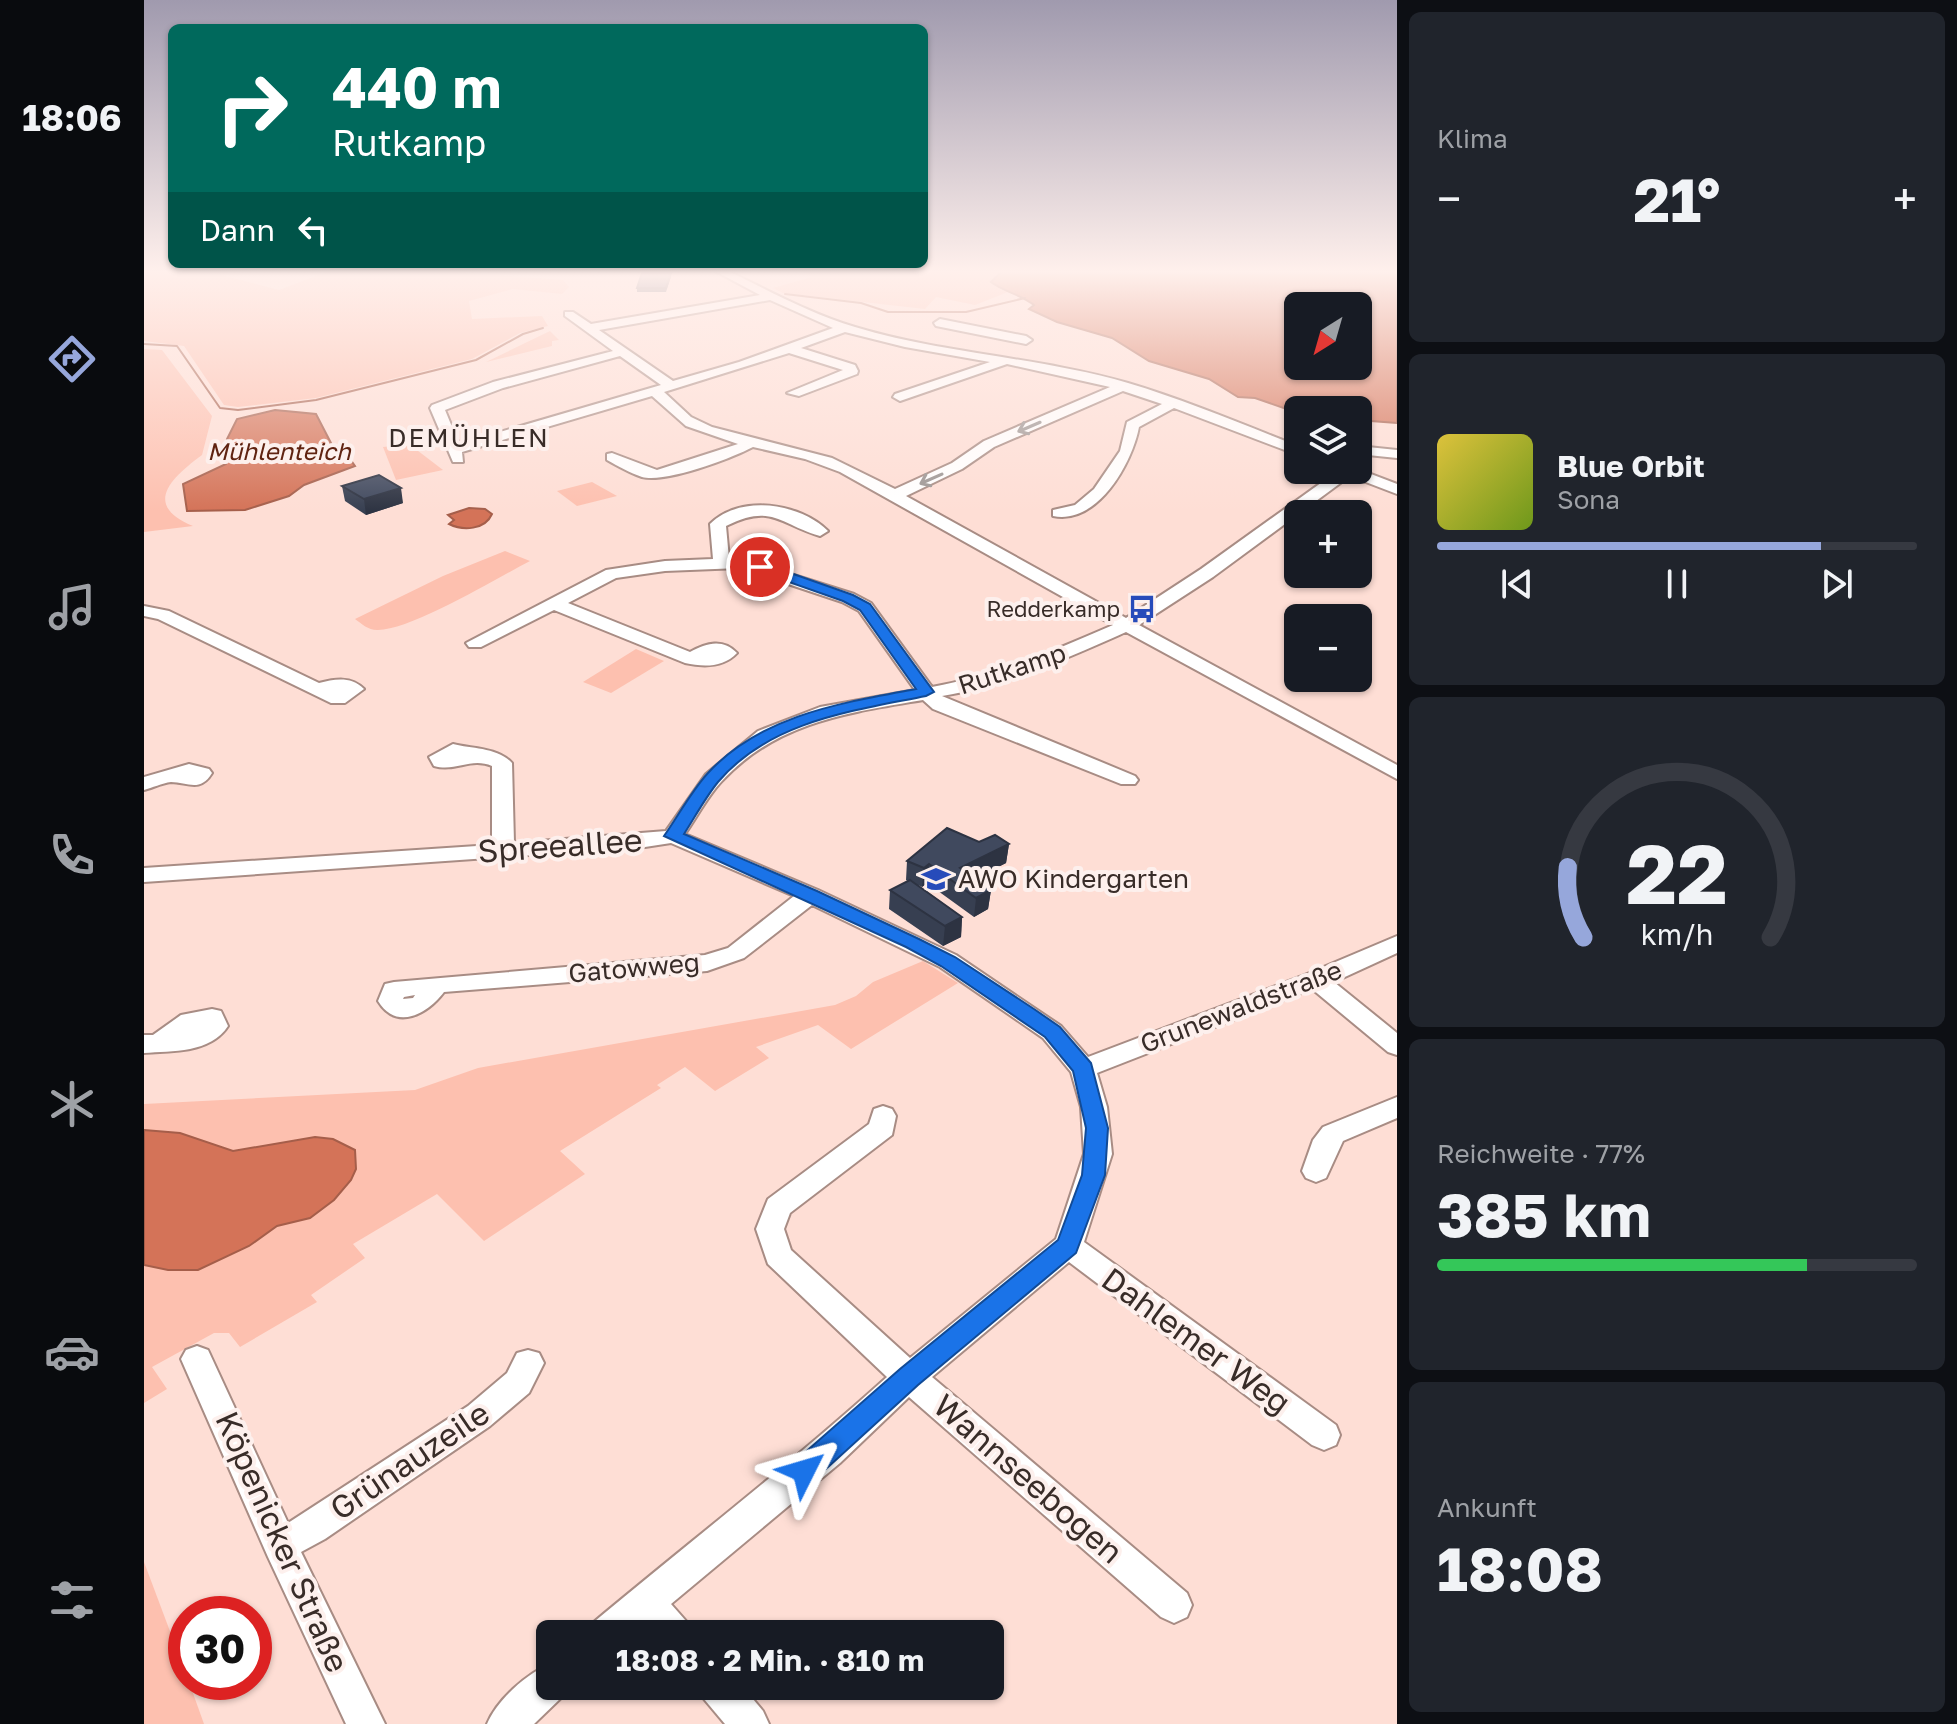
<!DOCTYPE html>
<html lang="de">
<head>
<meta charset="utf-8">
<style>
  body { margin:0; font-family:"Golos Text",sans-serif; background:#20242c; color:#f1f3f6; height:100vh; display:flex; flex-direction:column; font-size:30px; white-space:nowrap }
  * { box-sizing:border-box; margin:0 }
  p { font-size:26px; color:#9ea1a6 }
  .icon { flex:none; width:44px; height:44px; fill:none; stroke:currentColor; stroke-width:2; stroke-linecap:round; stroke-linejoin:round }
  .map { position:relative; flex:1; overflow:hidden }
  .drawer { display:flex; flex-direction:column; gap:12px; padding:12px; background:#0d0f14; width:560px }
  .drawer>* { flex:none }
  .top-card { position:absolute; left:24px; top:24px; width:760px; height:244px; border-radius:12px; box-shadow:0 2px 6px #0004; background:#00695c; color:#fff; overflow:hidden }
  .needle { width:52px; rotate:217deg }
  .tools { position:absolute; left:1140px; top:292px; display:grid; gap:16px }
  .tools a { display:grid; place-items:center; width:88px; height:88px; border-radius:12px; background:#171b24; box-shadow:0 2px 6px #0004; font-size:40px }
  .speed { position:absolute; left:24px; top:1596px; display:flex; gap:16px; font-size:40px; font-weight:700; text-align:center }
  .speed>* { display:grid; place-content:center; width:104px; height:104px; border-radius:50%; background:#171b24; box-shadow:0 2px 6px #0004; line-height:1 }
  .speed .limit { border:12px solid #d22; background:#fff; color:#111 }
  .pin { position:absolute; display:grid; place-items:center; width:68px; height:68px; color:#fff; margin:-34px; border:4px solid #fff; border-radius:50%; box-shadow:0 2px 8px #0007 }
  .me { position:absolute; width:88px; margin:-44px; rotate:50deg; stroke-linejoin:round; filter:drop-shadow(0 0 6px #0008) }
  .turn { display:flex; align-items:center; gap:28px; height:168px; padding:0 32px; font-size:36px }
  .turn .icon { width:104px; height:104px; stroke-width:2.5 }
  .turn b { display:block; font-size:56px; line-height:68px }
  .then { display:flex; align-items:center; height:76px; padding:0 32px; background:#0003; gap:16px; font-size:30px }
  .big { font-size:60px; font-weight:700; line-height:1.1 }
  .drawer .card { flex:1; display:flex; flex-direction:column; justify-content:center; gap:12px; min-width:0; padding:0 28px; border-radius:12px; background:#20242c }
  .drawer .dial { align-items:center; gap:0 }
  .dial svg { height:208px; overflow:visible; fill:none; stroke:#363941; stroke-width:7; stroke-linecap:round; text-anchor:middle }
  .dial text { fill:#f1f3f6; stroke:none }
  .song { display:flex; align-items:center; gap:24px }
  .cover { width:96px; height:96px; border-radius:12px; background:linear-gradient(135deg,hsl(50 70% 55%),hsl(80 70% 35%)) }
  .played { height:8px; border-radius:4px; background:linear-gradient(90deg,#96a7db 80%,#363941 80%) }
  .keys { display:flex; justify-content:space-around; direction:ltr }
  .heat { display:flex; justify-content:space-between; align-items:center; font-size:44px; direction:ltr }
  .charge { height:12px; border-radius:6px; background:linear-gradient(90deg,#34c759 77%,#363941 0) }
  .trip { position:absolute; left:392px; top:1620px; width:468px; height:80px; border-radius:12px; background:#171b24; box-shadow:0 2px 6px #0004; font-weight:700; line-height:80px; text-align:center }
  main { display:flex; flex:1; min-height:0 }
  .tab-bar { display:flex; flex-direction:column; width:144px; justify-content:space-around; align-items:center; background:#090b0e; color:#9ea1a6 }
  .tab-bar .icon { width:56px; height:56px }
  .tab-bar .current { color:#96a7db }
  .tab-bar b { font-size:36px; color:#f1f3f6 }
  .map>svg:first-child { display:block }
  .green { fill:#fdc0af }
  .water { fill:#d47358; stroke:#a55e4a; stroke-width:2; fill-rule:evenodd }
  .lines { fill:none; stroke-linecap:round; stroke-linejoin:round }
  .stream { stroke:#a55e4a; stroke-width:2 }
  .minor-casing { stroke:#a88c84; stroke-width:4 }
  .minor { fill:#fff; fill-rule:evenodd }
  .wall { fill:#373f51 }
  .shaded-wall { fill:#2d3342 }
  .building { fill:#40495e; stroke:#2d3342; stroke-width:2 }
  .oneway { stroke:#9c9694 }
  .route { fill:#1a73e8; stroke:#114b97; stroke-width:2 }
  .labels { text-anchor:middle; stroke-width:8; stroke-linejoin:round; paint-order:stroke }
  .far-poi-label { font-size:22px; fill:#382c28; stroke:#fdf0ed; text-anchor:end }
  .far-water-label { font-size:24px; font-style:italic; fill:#602311; stroke:#fdf0ed }
  .far-quarter-label { font-size:26px; letter-spacing:2px; fill:#382c28; stroke:#fdf0ed }
  .street-label { font-size:26px; fill:#382c28; stroke:#fdf0ed }
  .poi-label { font-size:26px; fill:#382c28; stroke:#fdf0ed; text-anchor:start }
  .near-street-label { font-size:32px; fill:#382c28; stroke:#fdf0ed }
</style>
</head>
<body>
<main>
<nav class="tab-bar">
<b>18:06</b>
<svg class="icon current" aria-label="directions" viewBox="0 0 24 24"><path d="M12 3l9 9-9 9-9-9zM9 14v-3h6M13 9l2 2-2 2"/></svg>
<svg class="icon" aria-label="music" viewBox="0 0 24 24"><path d="M9 18V5l10-2v13"/><circle cx="6" cy="18" r="3"/><circle cx="16" cy="16" r="3"/></svg>
<svg class="icon" aria-label="phone" viewBox="0 0 24 24"><path d="M5 4h4l2 5-3 2q2 4 5 5l2-3 5 2v4C11 20 4 13 5 4z"/></svg>
<svg class="icon" aria-label="climate" viewBox="0 0 24 24"><path d="M12 3v18M4 7l16 10M4 17L20 7"/></svg>
<svg class="icon" aria-label="car" viewBox="0 0 24 24"><path d="M5 17H2v-5l4-1 3-4h7l3 4 3 1v5h-3M9 17h6M6 11h13"/><circle cx="7" cy="17" r="2"/><circle cx="17" cy="17" r="2"/></svg>
<svg class="icon" aria-label="filters" viewBox="0 0 24 24"><path d="M4 7h16M4 17h16"/><circle cx="9" cy="7" r="2"/><circle cx="15" cy="17" r="2"/></svg>
</nav>
<div class="map">
<svg width="1253" height="1724" viewBox="0 0 1253 1724">
  <rect width="100%" height="100%" fill="#feded5"/>
  <g class="green">
    <path d="M 0,271 L 86,271 L 77,275 L 135,290 L 185,271 L 294,271 L 419,280 L 425,287 L 418,294 L 369,289 L 325,301 L 328,319 L 398,316 L 404,326 L 376,333 L 328,359 L 172,398 L 94,407 L 80,405 L 40,346 L 0,341 Z"/>
    <path d="M 659,271 L 858,271 L 851,275 L 856,289 L 864,292 L 831,305 L 792,297 L 781,309 L 639,293 L 629,288 L 668,277 Z"/>
    <path d="M 406,331 L 415,340 L 408,341 L 408,346 L 342,362 Z"/>
    <path d="M 0,349 L 18,350 L 68,416 L 58,455 C 24,480 0,506 49,526 L 0,532 Z"/>
    <path d="M 265,444 L 299,470 L 252,480 L 239,447 Z"/>
    <path d="M 448,482 L 473,496 L 433,506 L 413,491 Z"/>
    <path d="M 361,551 L 386,561 C 353,578 266,631 233,630 C 224,630 218,624 211,619 L 299,576 Z"/>
    <path d="M 492,649 L 520,661 L 467,693 L 439,682 Z"/>
    <path d="M 779,961 L 814,983 L 707,1049 L 674,1025 L 612,1047 L 625,1058 L 571,1091 L 541,1067 L 513,1085 L 517,1088 L 416,1151 L 441,1174 L 340,1241 L 293,1194 L 209,1244 L 221,1258 L 167,1295 L 173,1302 L 96,1347 L 85,1333 L 70,1333 L 8,1367 L 23,1389 L 0,1403 L 0,1104 L 271,1090 L 334,1068 L 691,1005 L 712,996 L 729,982 Z"/>
    <path d="M 0,1562 L 42,1674 L 42,1682 L 45,1682 L 60,1724 L 0,1724 Z"/>
  </g>
  <g class="water">
    <path d="M 858,271 L 1253,271 L 1253,423 L 1214,420 L 1214,410 L 1154,410 L 1154,413 L 1111,398 L 1094,397 L 1065,379 L 1005,361 L 968,338 L 913,322 L 885,309 L 890,305 C 876,294 860,292 847,282 ZM 1154,306 L 1214,306 L 1214,366 L 1154,366 Z"/>
    <path d="M 131,410 L 172,414 L 188,445 L 201,452 L 211,466 L 160,485 L 145,496 L 101,510 L 43,511 L 39,484 L 82,464 L 91,447 L 83,439 L 93,419 Z"/>
    <path d="M 325,508 L 341,509 L 348,514 C 341,530 319,531 305,524 L 310,520 L 304,515 Z"/>
    <path d="M 0,1130 L 36,1133 L 89,1151 L 171,1137 L 189,1139 L 211,1150 L 212,1169 L 207,1180 L 190,1200 L 166,1218 L 133,1226 L 105,1246 L 54,1270 L 24,1270 L 0,1265 Z"/>
  </g>
  <g class="lines">
    <g class="stream">
      <path d="M 641,294 L 717,303 L 744,312 L 822,312 L 881,298"/>
      <path d="M 0,344 L 33,346 L 76,408 L 94,410 L 172,400 L 332,360 L 379,334 L 399,328"/>
    </g>
    <defs>
      <g id="minor">
        <path d="M 571,271 L 584,271 C 626,291 667,314 711,327 C 800,354 895,357 984,383 C 1041,400 1098,424 1154,446 L 1154,455 L 1030,408 L 995,427 C 988,464 953,525 909,516 L 909,510 L 931,505 L 950,489 L 976,451 L 983,422 L 1018,404 L 979,391 L 850,447 L 818,469 L 762,496 L 982,618 L 1057,569 L 1195,470 L 1214,469 L 1253,484 L 1253,494 L 1206,476 L 1069,577 L 995,625 L 1253,765 L 1253,779 L 982,632 C 921,659 864,685 798,696 L 991,776 L 994,780 L 991,784 L 977,784 L 789,709 L 779,700 C 703,713 632,722 577,782 C 563,797 553,817 541,834 L 674,890 L 812,955 L 917,1026 L 944,1057 L 1163,974 L 1253,936 L 1253,953 L 1190,982 L 1253,1033 L 1253,1055 L 1244,1052 L 1168,989 L 953,1073 L 963,1107 L 968,1154 L 940,1242 L 1192,1425 L 1196,1435 L 1192,1445 L 1180,1450 L 1168,1445 L 925,1262 L 788,1377 L 1043,1593 L 1048,1605 L 1043,1617 L 1030,1623 L 1017,1617 L 765,1397 L 696,1463 L 527,1604 L 542,1621 L 547,1634 L 505,1634 L 500,1627 L 492,1634 L 446,1634 L 451,1621 C 548,1540 649,1462 743,1377 L 624,1264 L 612,1229 L 624,1199 L 725,1124 L 730,1109 L 739,1106 L 748,1109 L 752,1116 L 748,1135 L 646,1213 L 640,1229 L 647,1250 L 766,1358 L 912,1239 L 940,1154 L 937,1107 L 927,1072 L 899,1038 L 796,967 L 668,905 L 600,958 L 563,971 L 300,992 C 284,1013 253,1032 234,1001 L 241,984 L 250,982 L 561,955 L 584,948 L 650,896 L 527,843 L 501,847 L 0,882 L 0,868 L 348,845 L 348,766 C 327,757 312,772 290,766 L 285,757 L 309,744 C 328,749 353,747 368,763 L 370,843 L 522,831 L 562,774 L 614,731 L 676,707 L 771,690 L 715,611 L 698,602 L 596,568 L 521,571 L 472,578 L 424,603 L 546,652 C 562,643 579,638 593,653 C 579,668 559,667 541,663 L 410,610 L 337,647 L 325,647 L 322,643 L 462,570 L 521,561 L 569,559 L 566,524 C 596,494 656,503 684,531 L 676,536 C 635,524 628,503 582,526 L 585,559 L 603,560 L 710,594 L 727,603 L 788,687 C 853,675 909,651 969,625 L 696,472 L 661,459 L 609,447 C 586,459 522,483 498,477 C 486,473 474,466 463,460 L 463,454 L 468,453 L 513,470 L 594,444 L 542,426 L 508,396 L 318,452 L 319,462 L 309,462 L 286,408 L 288,405 L 349,382 L 469,351 L 421,316 L 421,312 L 429,312 L 447,324 L 616,295 ZM 626,300 L 689,328 L 595,362 L 529,381 L 455,330 ZM 701,332 L 761,347 L 846,362 L 751,394 L 749,397 L 756,401 L 863,364 L 966,387 L 840,441 L 808,463 L 751,489 L 688,458 L 568,427 L 547,417 L 520,392 L 645,353 L 699,370 L 643,393 L 655,396 L 713,374 L 714,371 L 711,365 L 657,348 ZM 476,356 L 517,385 L 315,444 L 301,410 L 359,388 ZM 271,995 L 269,998 L 259,999 L 260,997 Z"/>
        <path d="M 796,319 L 882,336 L 888,340 L 882,344 L 792,326 L 790,323 Z"/>
        <path d="M 1214,446 L 1253,450 L 1253,458 L 1214,454 Z"/>
        <path d="M 0,606 L 25,611 L 175,683 C 191,679 207,676 220,689 L 201,703 L 187,703 L 14,619 L 0,616 Z"/>
        <path d="M 45,764 L 65,769 L 68,773 C 56,793 43,782 27,782 C 18,783 8,788 0,790 L 0,777 Z"/>
        <path d="M 68,1009 L 77,1011 L 84,1026 C 67,1053 28,1051 0,1053 L 0,1035 L 9,1035 L 37,1015 Z"/>
        <path d="M 1253,1097 L 1253,1118 L 1199,1141 L 1182,1178 L 1172,1182 L 1162,1178 L 1158,1171 L 1169,1140 L 1179,1127 Z"/>
        <path d="M 53,1346 L 64,1350 L 144,1523 L 324,1406 L 363,1373 L 373,1353 L 384,1350 L 395,1353 L 400,1363 L 385,1393 L 346,1426 L 181,1539 L 157,1552 L 241,1724 L 202,1724 L 124,1557 L 37,1359 L 42,1350 Z"/>
        <path d="M 406,1664 L 406,1686 L 423,1686 L 419,1696 L 390,1724 L 343,1724 C 353,1700 382,1674 406,1664 Z"/>
        <path d="M 554,1686 L 598,1686 L 619,1711 L 625,1724 L 581,1724 L 560,1699 Z"/>
      </g>
    </defs>
    <use href="#minor" class="minor-casing"/>
    <use href="#minor" class="minor"/>
  </g>
  <g class="wall">
    <path d="M 527,277 L 522,292 L 493,292 L 493,288 Z"/>
    <path d="M 198,486 L 259,503 L 222,515 L 201,501 Z"/>
    <path d="M 865,844 L 862,863 L 831,879 L 847,890 L 844,909 L 830,917 L 783,883 L 778,887 L 774,885 L 818,917 L 817,937 L 799,946 L 745,909 L 746,890 L 764,881 L 762,880 L 763,861 Z"/>
  </g>
  <g class="shaded-wall">
    <path d="M 257,488 L 259,503 L 222,515 L 220,499 Z"/>
    <path d="M 865,844 L 862,863 L 814,887 L 816,868 Z"/>
    <path d="M 785,864 L 783,883 L 778,887 L 780,868 Z"/>
    <path d="M 847,890 L 844,909 L 830,917 L 832,898 Z"/>
    <path d="M 818,917 L 817,937 L 799,946 L 801,926 Z"/>
  </g>
  <g class="building">
    <path d="M 498,273 L 527,273 L 522,288 L 493,288 Z"/>
    <path d="M 235,475 L 257,488 L 220,499 L 198,486 Z"/>
    <path d="M 803,828 L 835,842 L 851,835 L 865,844 L 816,868 L 847,890 L 832,898 L 785,864 L 780,868 L 763,861 Z"/>
    <path d="M 766,880 L 818,917 L 801,926 L 746,890 Z"/>
  </g>
  <defs><path id="oneway-shaft" d="M-6 0H5M1.5-3L5.5 0L1.5 3" fill="none" stroke-width="1.6" stroke-linecap="round" stroke-linejoin="round" transform="scale(2)"/></defs>
  <g class="oneway">
    <use href="#oneway-shaft" transform="translate(885 427) rotate(157)"/>
    <use href="#oneway-shaft" transform="translate(787 479) rotate(156)"/>
  </g>
  <linearGradient id="sky" x2="0" y2="1"><stop stop-color="#a09aae"/><stop offset="0.53" stop-color="#fff0ec"/><stop offset="1" stop-color="#fff0ec" stop-opacity="0"/></linearGradient>
  <rect width="1253" height="512" fill="url(#sky)"/>
  <path class="route" d="M 611,564 L 621,564 L 709,595 L 726,604 L 790,692 L 782,696 C 708,711 626,721 574,782 C 561,798 551,817 540,834 L 673,891 L 775,939 L 811,957 L 890,1009 L 916,1027 L 947,1063 L 964,1128 L 961,1175 L 932,1253 L 774,1385 L 670,1480 L 660,1484 L 650,1480 L 646,1471 L 650,1462 L 756,1369 L 914,1240 L 938,1175 L 942,1128 L 929,1071 L 901,1037 L 797,966 L 762,947 L 520,836 C 534,816 547,792 563,774 C 617,715 697,703 772,689 L 716,610 L 699,601 L 611,570 Z"/>
  <defs>
    <symbol id="bus-bare" viewBox="-9 -9 18 18"><path d="M-5-6H5V4H4V6H2V4H-2V6H-4V4H-5ZM-3.5-4V0h7V-4ZM-3.5 1.2v1.5H-2V1.2ZM2 1.2v1.5H3.5V1.2Z" fill="#274bba" stroke="#fdf0ed" stroke-width="2.5" paint-order="stroke"/></symbol>
    <symbol id="school-bare" viewBox="-9 -9 18 18"><path d="M0-5L7-2L0 1L-7-2ZM-4 1L0 2.5L4 1V4Q0 6-4 4Z" fill="#274bba" stroke="#fdf0ed" stroke-width="2.5" paint-order="stroke"/></symbol>
  </defs>
  <g fill-rule="evenodd">
    <use href="#bus-bare" x="978" y="589" width="40" height="40"/>
    <use href="#school-bare" x="772" y="859" width="40" height="40"/>
  </g>
  <g class="labels">
    <g class="far-poi-label">
      <text x="976" y="617">Redderkamp</text>
    </g>
    <g class="far-water-label">
      <text x="135" y="460">Mühlenteich</text>
    </g>
    <g class="far-quarter-label">
      <text x="325" y="447">DEMÜHLEN</text>
    </g>
    <g class="street-label">
      <text transform="translate(868 669) rotate(-18)" y="9">Rutkamp</text>
      <text transform="translate(490 968) rotate(-5)" y="9">Gatowweg</text>
      <text transform="translate(1097 1007) rotate(-21)" y="9">Grunewaldstraße</text>
    </g>
    <g class="poi-label">
      <text x="814" y="888">AWO Kindergarten</text>
    </g>
    <g class="near-street-label">
      <text transform="translate(416 846) rotate(-4)" y="11">Spreeallee</text>
      <text transform="translate(1052 1341) rotate(36)" y="11">Dahlemer Weg</text>
      <text transform="translate(266 1461) rotate(-34)" y="11">Grünauzeile</text>
      <text transform="translate(884 1479) rotate(41)" y="11">Wannseebogen</text>
      <text transform="translate(138 1542) rotate(66)" y="11">Köpenicker Straße</text>
    </g>
  </g>
</svg>
<div class="tools">
<a><svg class="needle" viewBox="-14 -14 28 28"><path d="M0-13l5 13h-10z" fill="#e53935"/><path d="M0 13l5-13h-10z" fill="#9ea1a6"/></svg></a>
<a><svg class="icon" aria-label="layers" viewBox="0 0 24 24"><path d="M12 4l9 5-9 5-9-5zM3 14l9 5 9-5"/></svg></a>
<a>+</a>
<a>−</a>
</div>
<div class="speed"><div class="limit">30</div></div>
<div class="pin" style="left:616px;top:567px;background:#d93025"><svg class="icon" aria-label="arrive" viewBox="0 0 24 24"><path d="M6 21V4h12l-3 4 3 4H6"/></svg></div>
<svg class="me" style="left:660px;top:1471px" viewBox="-20 -20 40 40"><path d="M0-17L14 15 0 8-14 15z" fill="#1a73e8" stroke="#fff" stroke-width="4"/></svg>
<div class="trip">18:08 · 2 Min. · 810 m</div>
<div class="top-card">
<div class="turn"><svg class="icon" aria-label="right" viewBox="0 0 24 24"><path d="M7 20v-9h11M14 6l5 5-5 5"/></svg><div><b>440 m</b>Rutkamp</div></div>
<div class="then">Dann<svg class="icon" aria-label="left" viewBox="0 0 24 24"><path d="M17 20v-9H6M10 6l-5 5 5 5"/></svg></div>
</div>
</div>
<section class="drawer">
<div class="card"><p>Klima</p>
<div class="heat"><a>−</a><b class="big">21°</b><a>+</a></div>
</div>
<div class="card">
<div class="song"><i class="cover"></i><div><b>Blue Orbit</b><p>Sona</p></div></div>
<div class="played"></div>
<div class="keys"><svg class="icon" aria-label="previous" viewBox="0 0 24 24"><path d="M18 5L8 12l10 7zM5 5v14"/></svg><svg class="icon" aria-label="pause" viewBox="0 0 24 24"><path d="M8 5v14M16 5v14"/></svg><svg class="icon" aria-label="next" viewBox="0 0 24 24"><path d="M6 5l10 7-10 7zM19 5v14"/></svg></div>
</div>
<div class="card dial"><svg viewBox="0 0 100 80">
<path d="M14 69A42 42 0 1 1 86 69"/>
<path d="M14 69A42 42 0 0 1 8 42" stroke="#96a7db"/>
<text x="50" y="56" font-size="32" font-weight="700">22</text>
<text x="50" y="72" font-size="11">km/h</text>
</svg></div>
<div class="card"><p>Reichweite · 77%</p><b class="big">385 km</b><div class="charge"></div></div>
<div class="card"><p>Ankunft</p><b class="big">18:08</b></div>
</section>
</main>
</body>
</html>
